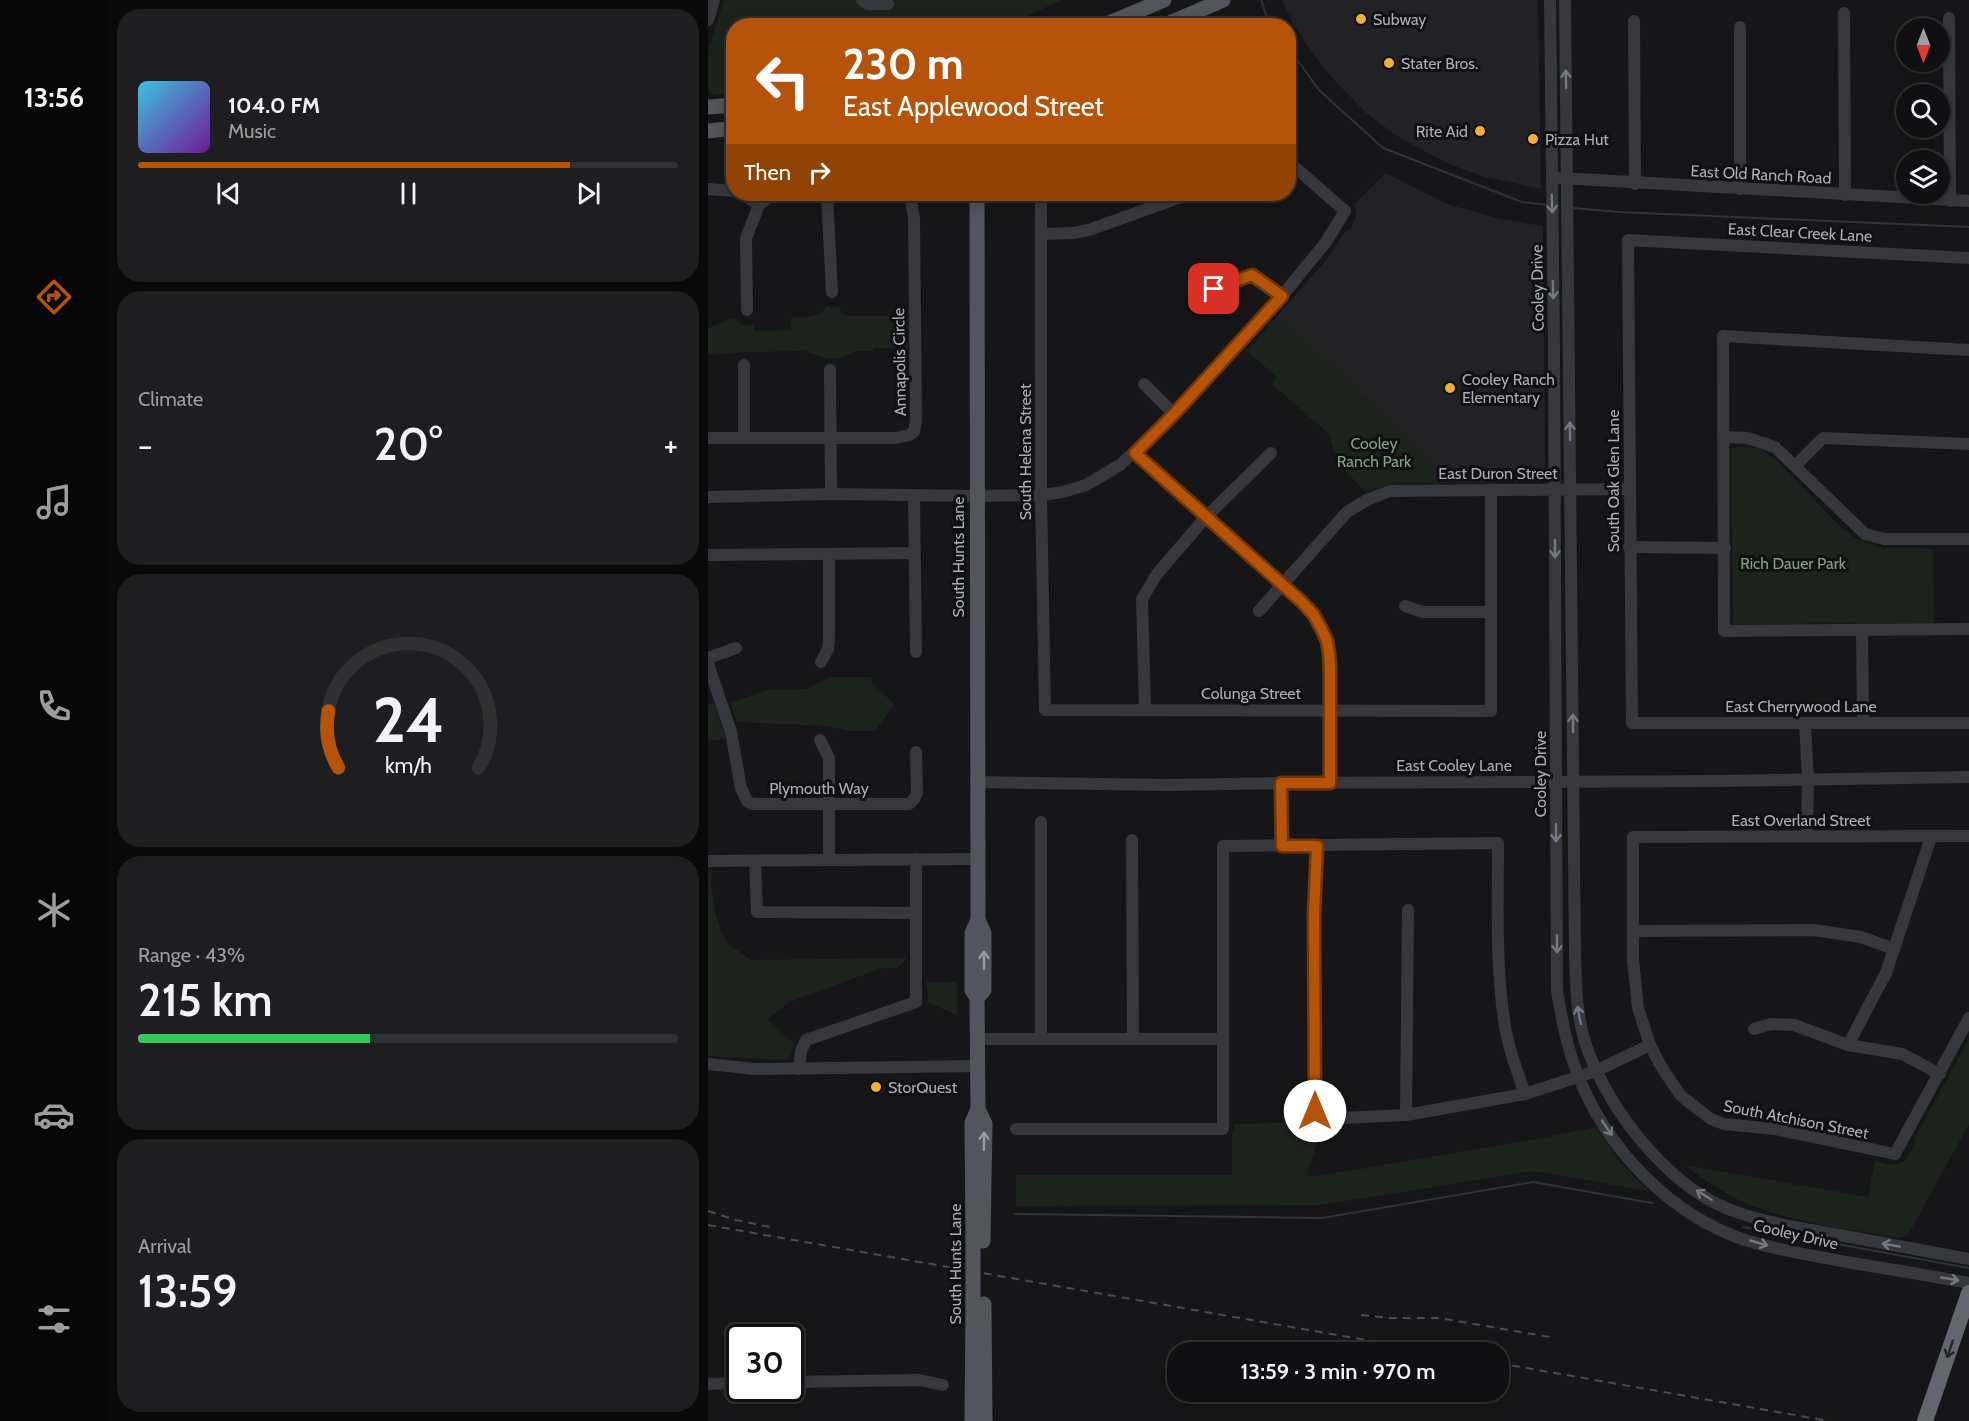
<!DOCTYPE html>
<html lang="en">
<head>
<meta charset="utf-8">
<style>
  body { margin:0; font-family:Cabin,sans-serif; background:#1e1e20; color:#f1f3f6; height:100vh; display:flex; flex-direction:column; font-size:22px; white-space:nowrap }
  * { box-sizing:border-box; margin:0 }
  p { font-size:20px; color:#9c9d9f }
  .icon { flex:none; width:33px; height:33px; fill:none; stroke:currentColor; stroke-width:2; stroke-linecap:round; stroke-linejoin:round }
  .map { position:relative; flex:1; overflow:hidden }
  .details { display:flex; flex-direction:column; gap:9px; padding:9px; background:#09090a; width:600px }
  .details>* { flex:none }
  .banner { position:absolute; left:18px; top:18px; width:570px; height:183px; border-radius:24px; box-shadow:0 3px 15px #0003,0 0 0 2px #303032; background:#b45309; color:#fff; overflow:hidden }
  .needle { width:39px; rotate:180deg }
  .tools { position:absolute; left:1188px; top:18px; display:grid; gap:12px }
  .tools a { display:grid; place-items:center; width:54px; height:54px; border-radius:50%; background:#101012; box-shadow:0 3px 15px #0003,0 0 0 2px #303032; font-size:30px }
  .speed { position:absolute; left:18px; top:1324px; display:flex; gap:12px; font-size:30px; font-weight:700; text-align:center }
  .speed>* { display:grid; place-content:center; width:78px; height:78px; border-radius:50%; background:#101012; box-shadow:0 3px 15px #0003,0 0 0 2px #303032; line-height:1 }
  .speed .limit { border:3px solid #111; border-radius:9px; background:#fff; color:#111 }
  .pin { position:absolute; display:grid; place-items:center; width:51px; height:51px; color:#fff; margin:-26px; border-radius:12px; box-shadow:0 3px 9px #0006 }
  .me { position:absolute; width:66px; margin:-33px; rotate:0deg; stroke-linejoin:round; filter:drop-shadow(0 0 4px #0008) }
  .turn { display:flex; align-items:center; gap:21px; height:126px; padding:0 18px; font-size:27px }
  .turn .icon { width:78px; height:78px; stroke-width:2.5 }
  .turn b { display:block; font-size:42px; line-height:51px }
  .then { display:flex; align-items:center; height:57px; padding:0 18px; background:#0003; gap:12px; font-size:22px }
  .big { font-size:45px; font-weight:600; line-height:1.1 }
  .details .card { flex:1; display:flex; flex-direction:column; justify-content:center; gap:9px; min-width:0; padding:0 21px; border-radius:24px; background:#1e1e20 }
  .details .dial { align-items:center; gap:0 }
  .dial svg { height:156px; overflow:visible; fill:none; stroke:#303032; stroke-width:7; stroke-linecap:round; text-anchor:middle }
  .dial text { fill:#f1f3f6; stroke:none }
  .song { display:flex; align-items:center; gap:18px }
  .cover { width:72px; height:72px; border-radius:9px; background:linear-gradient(135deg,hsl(190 70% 55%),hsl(280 70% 35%)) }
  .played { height:6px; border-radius:3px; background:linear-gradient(90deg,#b45309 80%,#303032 80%) }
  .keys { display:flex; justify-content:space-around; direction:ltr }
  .heat { display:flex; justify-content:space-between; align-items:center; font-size:33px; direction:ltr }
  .charge { height:9px; border-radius:4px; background:linear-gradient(90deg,#34c759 43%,#303032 0) }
  .trip { position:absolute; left:459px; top:1342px; width:342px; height:60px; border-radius:24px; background:#101012; box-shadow:0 3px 15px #0003,0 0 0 2px #303032; font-weight:600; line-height:60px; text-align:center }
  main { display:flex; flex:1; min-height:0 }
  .menu { display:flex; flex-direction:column; width:108px; justify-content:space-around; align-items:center; background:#060607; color:#9c9d9f }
  .menu .icon { width:42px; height:42px }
  .menu .selected { color:#b45309 }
  .menu b { font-size:27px; color:#f1f3f6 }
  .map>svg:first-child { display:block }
  .built { fill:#222225 }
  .green { fill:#1c231d }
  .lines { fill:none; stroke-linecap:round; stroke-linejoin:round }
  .stream { stroke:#2c353c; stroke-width:2 }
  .minor { stroke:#37383d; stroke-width:12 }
  .major { stroke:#53555c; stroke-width:15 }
  .highway { stroke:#63666e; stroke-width:16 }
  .rail { stroke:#4a4c52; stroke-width:2; stroke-dasharray:8 6; stroke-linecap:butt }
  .major-bridge { stroke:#53555c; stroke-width:15 }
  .oneway { stroke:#757881 }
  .oneway2 { stroke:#979ba6 }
  .oneway3 { stroke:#26262a }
  .route-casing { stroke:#753606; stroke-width:15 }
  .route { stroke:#b45309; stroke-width:10 }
  .poi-dot { fill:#f2b134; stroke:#111113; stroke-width:2 }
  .labels { text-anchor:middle; stroke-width:6; stroke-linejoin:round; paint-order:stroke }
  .poi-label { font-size:16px; fill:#a8adb8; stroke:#111113; text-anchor:start }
  .street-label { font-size:16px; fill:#a8adb8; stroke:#111113 }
  .park-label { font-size:16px; fill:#7fa381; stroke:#111113 }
</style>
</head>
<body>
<main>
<nav class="menu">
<b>13:56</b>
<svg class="icon selected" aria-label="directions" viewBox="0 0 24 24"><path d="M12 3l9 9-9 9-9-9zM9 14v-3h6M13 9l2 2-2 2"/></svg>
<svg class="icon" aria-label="music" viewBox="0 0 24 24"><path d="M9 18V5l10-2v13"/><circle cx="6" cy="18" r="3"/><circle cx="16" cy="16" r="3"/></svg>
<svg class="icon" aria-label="phone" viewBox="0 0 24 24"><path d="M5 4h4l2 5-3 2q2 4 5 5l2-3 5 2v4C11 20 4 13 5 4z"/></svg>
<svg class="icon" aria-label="climate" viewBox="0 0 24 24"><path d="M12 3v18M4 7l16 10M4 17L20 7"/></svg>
<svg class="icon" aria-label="car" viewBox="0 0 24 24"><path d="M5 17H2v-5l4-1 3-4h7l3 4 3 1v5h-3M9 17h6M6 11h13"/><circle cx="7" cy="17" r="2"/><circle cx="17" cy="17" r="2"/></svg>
<svg class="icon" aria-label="filters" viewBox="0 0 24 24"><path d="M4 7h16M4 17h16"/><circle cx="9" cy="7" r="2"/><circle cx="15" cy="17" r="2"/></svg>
</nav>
<section class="details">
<div class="card">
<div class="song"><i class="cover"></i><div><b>104.0 FM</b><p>Music</p></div></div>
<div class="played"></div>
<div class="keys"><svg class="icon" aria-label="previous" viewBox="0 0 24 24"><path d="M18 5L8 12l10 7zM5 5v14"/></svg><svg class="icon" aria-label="pause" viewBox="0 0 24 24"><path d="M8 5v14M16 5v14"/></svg><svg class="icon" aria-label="next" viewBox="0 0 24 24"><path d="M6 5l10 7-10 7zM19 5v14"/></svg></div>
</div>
<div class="card"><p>Climate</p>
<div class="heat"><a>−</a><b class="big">20°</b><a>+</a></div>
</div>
<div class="card dial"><svg viewBox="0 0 100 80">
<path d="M14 69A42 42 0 1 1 86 69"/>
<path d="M14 69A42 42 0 0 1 9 40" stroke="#b45309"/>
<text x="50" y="56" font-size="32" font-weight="700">24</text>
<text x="50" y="72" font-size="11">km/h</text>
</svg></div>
<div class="card"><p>Range · 43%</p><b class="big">215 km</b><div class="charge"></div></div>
<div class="card"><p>Arrival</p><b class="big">13:59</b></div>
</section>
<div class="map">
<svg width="1261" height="1421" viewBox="0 0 1261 1421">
  <rect width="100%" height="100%" fill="#161618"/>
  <g class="built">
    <path d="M 574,0 L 830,0 L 833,189 L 777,177 L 741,164 L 689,136 L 657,112 L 627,81 L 605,54 L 586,26 Z"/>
    <path d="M 678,173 L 739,204 L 792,219 L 835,226 L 837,476 L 830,482 L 725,483 L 725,461 L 569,316 L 620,258 L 635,234 L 644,227 L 648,216 L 647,204 Z"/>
  </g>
  <g class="green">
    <path d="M 16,0 L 354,0 L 299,25 L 26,26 L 25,93 L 4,95 L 0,89 L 0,52 Z"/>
    <path d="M 119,306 L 125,308 L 131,306 L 133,313 L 139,316 L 200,316 L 200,348 L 166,348 L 165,351 L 148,351 L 128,359 L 119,358 L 94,351 L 36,352 L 0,355 L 0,328 L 26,318 C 32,324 37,327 46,325 L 46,331 L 83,330 L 83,317 C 97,317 110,320 119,306 Z"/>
    <path d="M 569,316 L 725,461 L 725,483 L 694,483 L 657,491 L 629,462 L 621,434 L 564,384 L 569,377 L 539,351 Z"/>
    <path d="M 1023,447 L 1052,448 L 1069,461 L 1134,528 L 1148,539 L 1174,548 L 1225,549 L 1226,623 L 1025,624 Z"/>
    <path d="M 121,677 L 163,677 L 163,682 L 186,704 L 167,731 L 141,731 L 120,726 L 29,722 L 22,703 L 60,690 L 99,689 Z"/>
    <path d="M 6,703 L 18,738 L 0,741 L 0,705 Z"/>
    <path d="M 0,871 L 4,871 L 3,884 L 7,911 L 13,932 L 20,944 L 43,960 L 199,958 L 189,968 L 174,968 L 81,1002 L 60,1019 L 79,1038 L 86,1042 L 83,1055 L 78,1060 L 0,1056 Z"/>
    <path d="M 218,982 L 249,982 L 249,1015 L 219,1002 L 220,992 Z"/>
    <path d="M 1261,1039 L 1261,1124 L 1200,1235 L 1191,1238 C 1146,1230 1099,1225 1056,1210 C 1027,1201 1001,1183 976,1165 L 1160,1197 L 1167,1160 C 1190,1171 1203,1162 1207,1138 Z"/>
    <path d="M 604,1122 L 613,1130 L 599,1175 L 611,1176 L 822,1140 L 888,1127 L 911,1161 L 940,1191 L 826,1171 L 612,1205 L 308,1206 L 308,1175 L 524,1175 L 524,1135 L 527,1124 Z"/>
  </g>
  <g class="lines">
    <g class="stream">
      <path d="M 553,0 L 558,14 L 566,26"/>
      <path d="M 580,47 L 611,90 L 675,148 L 814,202 L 840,205"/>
      <path d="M 864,208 L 911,212 L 1261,227"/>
      <path d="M 307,1214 L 614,1218 L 825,1182 L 944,1203"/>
      <path d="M 1035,1227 L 1261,1268"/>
    </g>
    <g class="minor">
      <path d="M 154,0 L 160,4 L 180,4"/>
      <path d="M 842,0 L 846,349 L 849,991 C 854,1020 859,1048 870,1075 C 898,1148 962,1215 1037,1240 C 1072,1251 1108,1256 1144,1263 C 1183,1269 1222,1276 1261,1283"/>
      <path d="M 857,0 L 867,954 C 868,981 868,1008 875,1035 C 893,1101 956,1183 1020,1209 C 1056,1223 1094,1228 1131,1235 C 1174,1243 1218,1251 1261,1259"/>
      <path d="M 1136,13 L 1137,195"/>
      <path d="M 1241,18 L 1242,201"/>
      <path d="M 0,20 L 6,0"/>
      <path d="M 926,21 L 927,184"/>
      <path d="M 1032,27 L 1032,189"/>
      <path d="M 852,178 L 1261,201"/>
      <path d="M 0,189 L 26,191"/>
      <path d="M 34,194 L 51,205"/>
      <path d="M 119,194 L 124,292"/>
      <path d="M 333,194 L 333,495 L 337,710 L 783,711 L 783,490"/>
      <path d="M 334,234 L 365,233 L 381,230 L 481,194"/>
      <path d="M 1261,258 L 920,240 L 924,723 L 1261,723"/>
      <path d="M 490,297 L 544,275 L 574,296"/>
      <path d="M 39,310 L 38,238 L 51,205 L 66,194"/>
      <path d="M 1261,350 L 1015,336 L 1016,631 L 1261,629"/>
      <path d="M 122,370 L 123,494"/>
      <path d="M 436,384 L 466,414"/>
      <path d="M 36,437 L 36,365"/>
      <path d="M 1015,437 L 1040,438 L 1067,447 L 1157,534 L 1176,539 L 1261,539"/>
      <path d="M 0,438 L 188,438 L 201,435 L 206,432 L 208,420 L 206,218 L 202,194"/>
      <path d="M 427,453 L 594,602 L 605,615 L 614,630 L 619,641 L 621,653 L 623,668 L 622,783"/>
      <path d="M 1087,466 L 1115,438 L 1261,444"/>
      <path d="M 206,496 L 208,652"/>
      <path d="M 0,497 L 123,494 L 268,496 L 333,495 L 355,492 L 378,485 L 412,465 L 466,414 L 574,296 L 618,242 L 637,211 L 580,161"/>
      <path d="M 921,547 L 1017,548"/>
      <path d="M 0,555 L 206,553"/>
      <path d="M 697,606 L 715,612 L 783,612"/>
      <path d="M 551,611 L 639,512 L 659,500 L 682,491 L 921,489"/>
      <path d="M 1154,630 L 1155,723"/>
      <path d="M 0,658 L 28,648"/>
      <path d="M 113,662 L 120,649 L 121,638 L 121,555"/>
      <path d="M 0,664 L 23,732 L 33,788 L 39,801 L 44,804 L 201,804 L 206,799 L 209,793 L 208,752"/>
      <path d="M 437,709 L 434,599 L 449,574 L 498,517 L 563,453"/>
      <path d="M 1097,723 L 1100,779 L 1099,836"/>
      <path d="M 112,740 L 121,758 L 121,859"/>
      <path d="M 268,782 L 459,785 L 573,783 L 1012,781 L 1261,777"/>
      <path d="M 573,783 L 574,846"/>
      <path d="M 333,822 L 333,1039"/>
      <path d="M 1261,836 L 925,837 L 925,959 L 930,1008 L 942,1045 L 954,1068 L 973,1096 L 1003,1119 L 1016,1124 L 1067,1129 L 1187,1154 L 1261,1018"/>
      <path d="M 424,840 L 425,1039"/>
      <path d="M 609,846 L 609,881 L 606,914 L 607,1111 L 611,1119 L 698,1115 L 817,1094 L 888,1071 L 942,1045"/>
      <path d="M 0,861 L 269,859"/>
      <path d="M 47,861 L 49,912 L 207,913"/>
      <path d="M 925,931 L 1106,930 L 1153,937 L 1186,949"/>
      <path d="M 1046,1029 L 1063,1024 L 1086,1025 L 1140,1045 L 1194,1054 L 1232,1074"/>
      <path d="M 269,1039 L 515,1039"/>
      <path d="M 1140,1045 L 1178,973 L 1223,837"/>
      <path d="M 0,1064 L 47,1069 L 270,1066"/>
      <path d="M 91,1069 L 93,1051 L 98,1040 L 208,1002 L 208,859"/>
      <path d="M 698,1115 L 700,910"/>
      <path d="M 308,1129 L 515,1129 L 515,846 L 790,843 C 790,906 787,970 798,1032 C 802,1053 810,1073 817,1094"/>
      <path d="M 82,1382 L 211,1380 L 235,1385"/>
      <path d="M 0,1384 L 32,1383"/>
    </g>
    <g class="major">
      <path d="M 394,26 L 456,0"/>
      <path d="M 455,26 L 515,0"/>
      <path d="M 0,107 L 26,105"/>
      <path d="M 0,131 L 26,128"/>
      <path d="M 269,194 L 270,920 L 264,933 L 264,990 L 269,998 L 270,1109 L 277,1124 L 275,1241"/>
      <path d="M 269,998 L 276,990 L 276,933 L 270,920"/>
      <path d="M 265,1240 L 264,1123 L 270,1109"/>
      <path d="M 276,1304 L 277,1421"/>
      <path d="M 264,1421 L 265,1303"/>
    </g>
    <path class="highway" d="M 1217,1421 L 1261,1293"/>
    <g class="rail">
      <path d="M 0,1211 L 28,1220 L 62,1227"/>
      <path d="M 0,1225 L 732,1353"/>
      <path d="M 653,1315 L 681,1318 L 731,1318 L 842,1337"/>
      <path d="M 790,1363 L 1121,1421"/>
    </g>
    <path class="major-bridge" d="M 265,1240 L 265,1303"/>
  </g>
  <defs><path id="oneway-shaft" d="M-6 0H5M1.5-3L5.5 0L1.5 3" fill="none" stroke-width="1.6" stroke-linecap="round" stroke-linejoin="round" transform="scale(1.5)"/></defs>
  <g class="oneway">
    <use href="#oneway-shaft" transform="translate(858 79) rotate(-91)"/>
    <use href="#oneway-shaft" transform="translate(844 204) rotate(88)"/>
    <use href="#oneway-shaft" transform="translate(845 290) rotate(89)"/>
    <use href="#oneway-shaft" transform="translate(862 431) rotate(-91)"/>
    <use href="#oneway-shaft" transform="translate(847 549) rotate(90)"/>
    <use href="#oneway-shaft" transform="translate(865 723) rotate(-90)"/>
    <use href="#oneway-shaft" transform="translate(848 833) rotate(90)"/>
    <use href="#oneway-shaft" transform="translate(849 944) rotate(90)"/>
    <use href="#oneway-shaft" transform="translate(871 1015) rotate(-101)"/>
    <use href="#oneway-shaft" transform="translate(899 1128) rotate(56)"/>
    <use href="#oneway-shaft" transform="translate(996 1195) rotate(-148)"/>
    <use href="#oneway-shaft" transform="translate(1051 1243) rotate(16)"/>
    <use href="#oneway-shaft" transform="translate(1183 1245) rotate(-170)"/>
    <use href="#oneway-shaft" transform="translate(1242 1279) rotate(10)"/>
  </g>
  <g class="oneway2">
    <use href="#oneway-shaft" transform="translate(276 960) rotate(-90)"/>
    <use href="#oneway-shaft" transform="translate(276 1141) rotate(-89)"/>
  </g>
  <use class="oneway3" href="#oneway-shaft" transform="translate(1242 1349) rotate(109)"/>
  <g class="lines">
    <defs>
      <path id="route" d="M 506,289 L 544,275 L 574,296 L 466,414 L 427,453 L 594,602 L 606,615 L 614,630 L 619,641 L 621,653 L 622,668 L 622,783 L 573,783 L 574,846 L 609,846 L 606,914 L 607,1111"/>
    </defs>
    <use href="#route" class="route-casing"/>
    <use href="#route" class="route"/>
  </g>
  <g class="poi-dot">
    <circle cx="653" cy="19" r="6"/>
    <circle cx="681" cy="63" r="6"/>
    <circle cx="772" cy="131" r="6"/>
    <circle cx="825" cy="139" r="6"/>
    <circle cx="742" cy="388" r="6"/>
    <circle cx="168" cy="1087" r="6"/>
  </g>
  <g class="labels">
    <g class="poi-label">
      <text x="665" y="25">Subway</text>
      <text x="693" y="69">Stater Bros.</text>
      <text x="760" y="137" text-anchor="end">Rite Aid</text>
      <text x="837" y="145">Pizza Hut</text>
      <text x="754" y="385">Cooley Ranch<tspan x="754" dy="18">Elementary</tspan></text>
      <text x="180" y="1093">StorQuest</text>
    </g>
    <g class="street-label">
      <text transform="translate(1053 174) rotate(3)" y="6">East Old Ranch Road</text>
      <text transform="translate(1092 232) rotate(3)" y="6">East Clear Creek Lane</text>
      <text transform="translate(829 288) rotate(-91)" y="6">Cooley Drive</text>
      <text transform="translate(191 362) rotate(-91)" y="6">Annapolis Circle</text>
      <text transform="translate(317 452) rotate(-90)" y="6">South Helena Street</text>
      <text x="790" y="479">East Duron Street</text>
      <text transform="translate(905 481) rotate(-90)" y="6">South Oak Glen Lane</text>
      <text transform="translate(250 557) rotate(-90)" y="6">South Hunts Lane</text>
      <text x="543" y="699">Colunga Street</text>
      <text x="1093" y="712">East Cherrywood Lane</text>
      <text x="746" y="771">East Cooley Lane</text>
      <text transform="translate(832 774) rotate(-90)" y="6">Cooley Drive</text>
      <text x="111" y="794">Plymouth Way</text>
      <text x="1093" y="826">East Overland Street</text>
      <text transform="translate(1088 1119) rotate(11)" y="6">South Atchison Street</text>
      <text transform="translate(1088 1234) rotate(13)" y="6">Cooley Drive</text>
      <text transform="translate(247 1264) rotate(-90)" y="6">South Hunts Lane</text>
    </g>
    <g class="park-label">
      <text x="666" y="449">Cooley<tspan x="666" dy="18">Ranch Park</tspan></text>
      <text x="1085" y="569">Rich Dauer Park</text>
    </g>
  </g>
</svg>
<div class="tools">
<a><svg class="needle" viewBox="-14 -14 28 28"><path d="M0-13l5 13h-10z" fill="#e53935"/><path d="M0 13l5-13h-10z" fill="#9c9d9f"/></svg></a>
<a><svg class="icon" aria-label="search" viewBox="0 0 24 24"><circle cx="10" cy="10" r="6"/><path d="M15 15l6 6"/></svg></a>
<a><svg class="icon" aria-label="layers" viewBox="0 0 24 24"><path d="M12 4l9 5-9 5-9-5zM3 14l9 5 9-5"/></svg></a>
</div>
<div class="speed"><div class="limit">30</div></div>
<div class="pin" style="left:506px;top:289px;background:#d93025"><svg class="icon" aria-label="arrive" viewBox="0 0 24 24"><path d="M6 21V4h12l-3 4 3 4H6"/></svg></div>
<svg class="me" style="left:607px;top:1111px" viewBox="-20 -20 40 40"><circle r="19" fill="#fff"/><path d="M0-13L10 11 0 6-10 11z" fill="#b45309"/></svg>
<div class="trip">13:59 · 3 min · 970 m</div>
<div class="banner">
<div class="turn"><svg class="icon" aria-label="left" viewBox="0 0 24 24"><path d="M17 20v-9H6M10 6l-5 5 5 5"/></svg><div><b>230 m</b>East Applewood Street</div></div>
<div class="then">Then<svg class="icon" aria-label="right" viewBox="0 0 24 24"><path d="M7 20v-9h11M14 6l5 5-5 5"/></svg></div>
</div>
</div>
</main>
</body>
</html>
